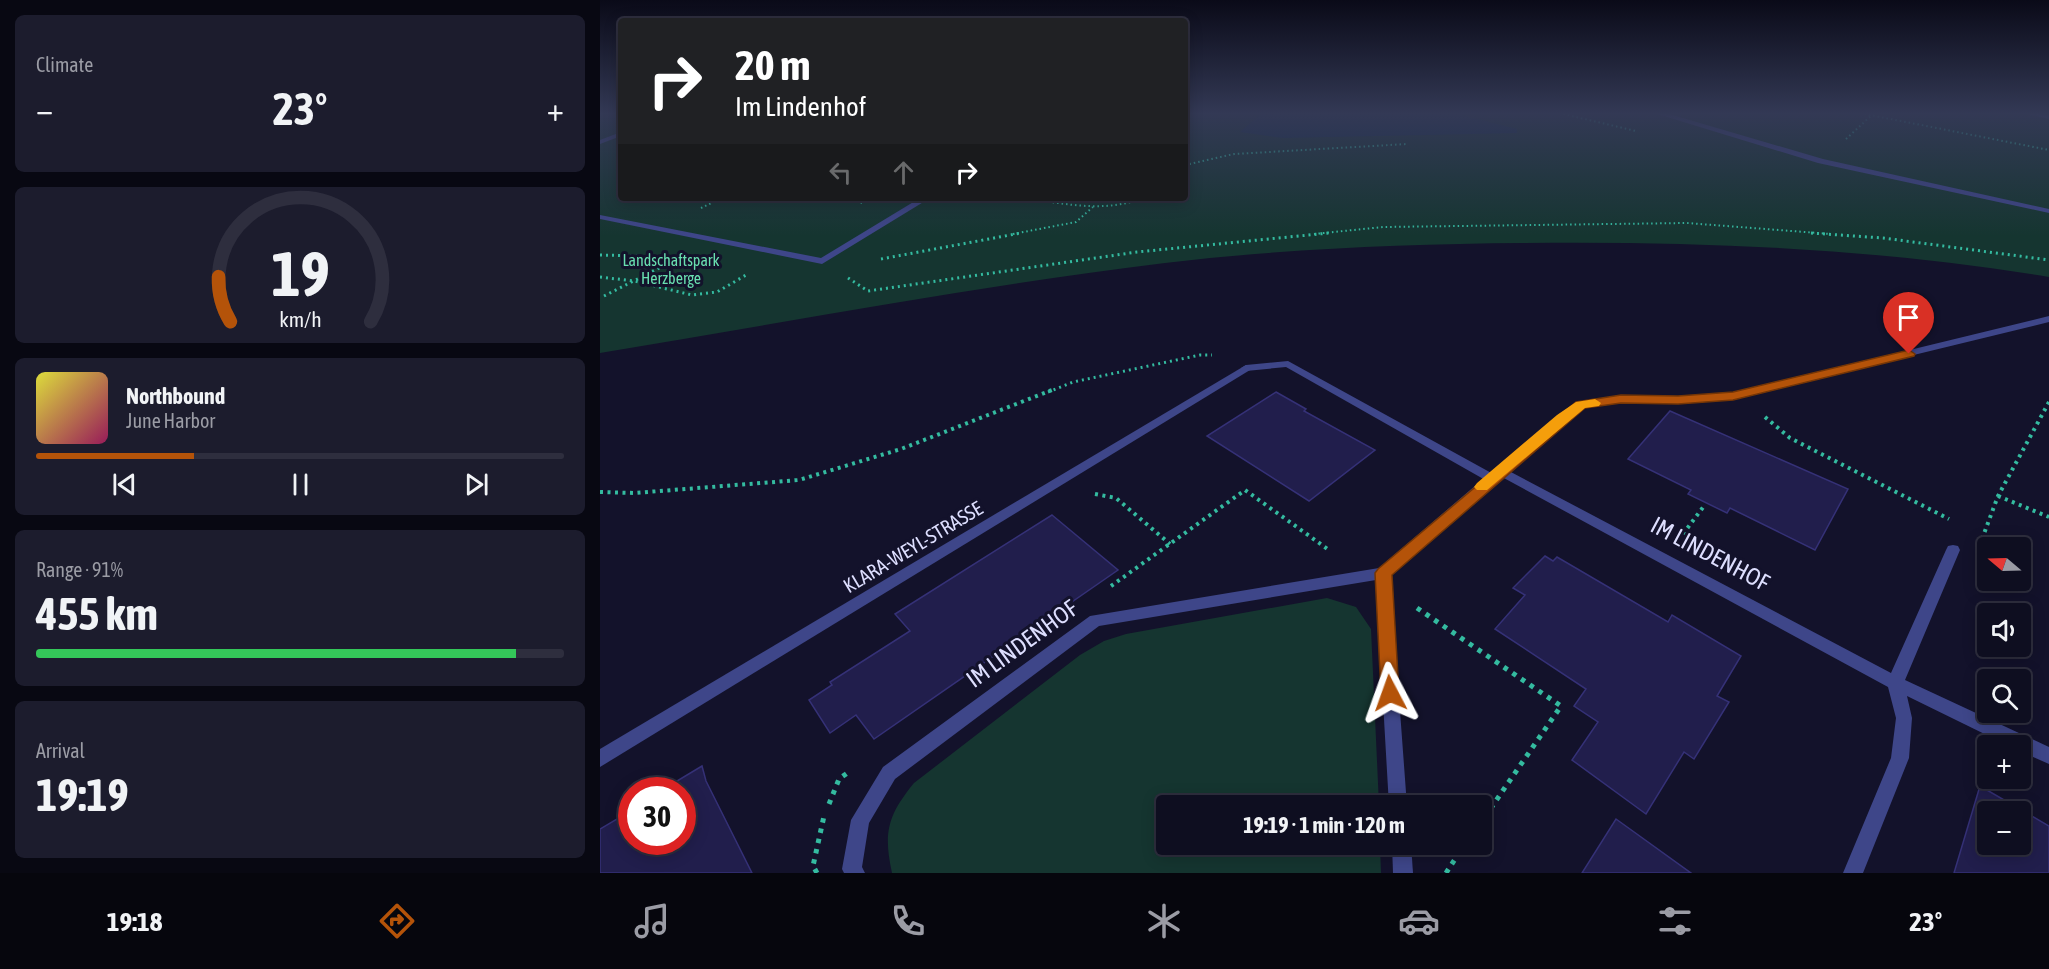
<!DOCTYPE html>
<html lang="en">
<head>
<meta charset="utf-8">
<style>
  body { margin:0; font-family:"Asap Condensed",sans-serif; background:#1c1c2d; color:#f1f3f6; height:100vh; display:flex; flex-direction:column; font-size:22px; white-space:nowrap }
  * { box-sizing:border-box; margin:0 }
  p { font-size:20px; color:#9b9ca5 }
  .icon { flex:none; width:33px; height:33px; fill:none; stroke:currentColor; stroke-width:2; stroke-linecap:round; stroke-linejoin:round }
  .map { position:relative; flex:1; overflow:hidden }
  .sheet { display:flex; flex-direction:column; gap:15px; padding:15px; background:#080812; width:600px }
  .sheet>* { flex:none }
  .guide { position:absolute; left:18px; top:18px; width:570px; height:183px; border-radius:6px; box-shadow:0 3px 15px #0003,0 0 0 2px #2e2e3e; background:#202124; color:#fff; overflow:hidden }
  .needle { width:39px; rotate:289deg }
  .buttons { position:absolute; left:1377px; top:537px; display:grid; gap:12px }
  .buttons a { display:grid; place-items:center; width:54px; height:54px; border-radius:6px; background:#0e0e20; box-shadow:0 3px 15px #0003,0 0 0 2px #2e2e3e; font-size:30px }
  .speed { position:absolute; left:18px; top:777px; display:flex; gap:12px; font-size:30px; font-weight:700; text-align:center }
  .speed>* { display:grid; place-content:center; width:78px; height:78px; border-radius:50%; background:#0e0e20; box-shadow:0 3px 15px #0003,0 0 0 2px #2e2e3e; line-height:1 }
  .speed .limit { border:9px solid #d22; background:#fff; color:#111 }
  .pin { position:absolute; display:grid; place-items:center; width:51px; height:51px; color:#fff; margin:-62px -26px; border-radius:50% 50% 50% 0; rotate:-45deg; box-shadow:0 0 6px #0007 }
  .pin .icon { rotate:45deg }
  .me { position:absolute; width:66px; margin:-33px; rotate:356deg; stroke-linejoin:round; filter:drop-shadow(0 0 4px #0008) }
  .turn { display:flex; align-items:center; gap:21px; height:126px; padding:0 18px; font-size:27px }
  .turn .icon { width:78px; height:78px; stroke-width:2.5 }
  .turn b { display:block; font-size:42px; line-height:51px }
  .lanes { display:flex; align-items:center; height:57px; padding:0 18px; background:#0003; justify-content:center; gap:30px; direction:ltr }
  .lanes .off { opacity:.35 }
  .big { font-size:45px; font-weight:700; line-height:1.1 }
  .sheet .card { flex:1; display:flex; flex-direction:column; justify-content:center; gap:9px; min-width:0; padding:0 21px; border-radius:9px; background:#1c1c2d }
  .sheet .dial { align-items:center; gap:0 }
  .dial svg { height:156px; overflow:visible; fill:none; stroke:#2e2e3e; stroke-width:7; stroke-linecap:round; text-anchor:middle }
  .dial text { fill:#f1f3f6; stroke:none }
  .song { display:flex; align-items:center; gap:18px }
  .cover { width:72px; height:72px; border-radius:9px; background:linear-gradient(135deg,hsl(60 70% 55%),hsl(330 70% 35%)) }
  .played { height:6px; border-radius:3px; background:linear-gradient(90deg,#b45309 30%,#2e2e3e 30%) }
  .keys { display:flex; justify-content:space-around; direction:ltr }
  .heat { display:flex; justify-content:space-between; align-items:center; font-size:33px; direction:ltr }
  .charge { height:9px; border-radius:4px; background:linear-gradient(90deg,#34c759 91%,#2e2e3e 0) }
  .trip { position:absolute; left:556px; top:795px; width:336px; height:60px; border-radius:6px; background:#0e0e20; box-shadow:0 3px 15px #0003,0 0 0 2px #2e2e3e; font-weight:700; line-height:60px; text-align:center }
  .menu { display:flex; height:96px; justify-content:space-around; align-items:center; background:#06060d; color:#9b9ca5 }
  .menu .icon { width:42px; height:42px }
  .menu .on { color:#b45309 }
  .menu b { font-size:27px; color:#f1f3f6 }
  main { display:flex; flex:1; min-height:0 }
  .map>svg:first-child { display:block }
  .green { fill:#153530 }
  .water { fill:#0d2c4a }
  .building { fill:#211e4c; stroke:#353177; stroke-width:1.5; fill-rule:evenodd }
  .lines { fill:none; stroke-linecap:round; stroke-linejoin:round }
  .path-far3 { stroke:#34bba0; stroke-width:2; stroke-dasharray:1.5 3; stroke-linecap:butt }
  .path-far2 { stroke:#34bba0; stroke-width:3; stroke-dasharray:2 4; stroke-linecap:butt }
  .path-far1 { stroke:#34bba0; stroke-width:4; stroke-dasharray:3 4.5; stroke-linecap:butt }
  .path { stroke:#34bba0; stroke-width:5; stroke-dasharray:4.5 6; stroke-linecap:butt }
  .service { fill:#3e4689; fill-rule:evenodd }
  .minor { fill:#3e4689; fill-rule:evenodd }
  .route { fill:#b45309; stroke:#753606; stroke-width:1.5 }
  .slow { fill:#f59e0b }
  .labels { text-anchor:middle; stroke-width:6; stroke-linejoin:round; paint-order:stroke }
  .far-park-label { font-size:16px; fill:#69dfb0; stroke:#13122b }
  .street-label { font-size:20px; fill:#dddefe; stroke:#13122b }
  .near-street-label { font-size:24px; fill:#dddefe; stroke:#13122b }
</style>
</head>
<body>
<main>
<section class="sheet">
<div class="card"><p>Climate</p>
<div class="heat"><a>−</a><b class="big">23°</b><a>+</a></div>
</div>
<div class="card dial"><svg viewBox="0 0 100 80">
<path d="M14 69A42 42 0 1 1 86 69"/>
<path d="M14 69A42 42 0 0 1 8 46" stroke="#b45309"/>
<text x="50" y="56" font-size="32" font-weight="700">19</text>
<text x="50" y="72" font-size="11">km/h</text>
</svg></div>
<div class="card">
<div class="song"><i class="cover"></i><div><b>Northbound</b><p>June Harbor</p></div></div>
<div class="played"></div>
<div class="keys"><svg class="icon" aria-label="previous" viewBox="0 0 24 24"><path d="M18 5L8 12l10 7zM5 5v14"/></svg><svg class="icon" aria-label="pause" viewBox="0 0 24 24"><path d="M8 5v14M16 5v14"/></svg><svg class="icon" aria-label="next" viewBox="0 0 24 24"><path d="M6 5l10 7-10 7zM19 5v14"/></svg></div>
</div>
<div class="card"><p>Range · 91%</p><b class="big">455 km</b><div class="charge"></div></div>
<div class="card"><p>Arrival</p><b class="big">19:19</b></div>
</section>
<div class="map">
<svg width="1449" height="873" viewBox="0 0 1449 873">
  <rect width="100%" height="100%" fill="#13122b"/>
  <g class="green">
    <path d="M 0,113 L 21,113 L 21,198 L 585,198 L 585,113 L 1449,113 L 1449,277 C 1275,248 1099,241 923,243 C 804,244 683,249 565,263 C 376,286 188,322 0,353 Z"/>
    <path d="M 727,598 L 756,607 L 771,629 L 779,805 L 567,806 L 567,844 L 780,845 L 781,873 L 292,873 C 283,832 288,815 314,783 L 480,655 L 504,641 L 526,634 Z"/>
  </g>
  <path class="water" d="M 662,113 L 853,113 L 917,129 L 917,133 L 683,138 L 640,132 Z"/>
  <g class="building">
    <path d="M 676,392 L 706,409 L 704,411 L 775,450 L 709,501 L 607,436 Z"/>
    <path d="M 1070,411 L 1248,489 L 1215,550 L 1130,508 L 1127,513 L 1088,494 L 1091,490 L 1028,459 Z"/>
    <path d="M 452,515 L 518,570 L 274,739 L 256,715 L 230,733 L 209,700 L 232,685 L 230,682 L 310,631 L 295,614 Z"/>
    <path d="M 945,556 L 953,561 L 957,557 L 1068,622 L 1072,615 L 1141,656 L 1117,696 L 1129,702 L 1094,759 L 1084,752 L 1046,814 L 972,760 L 998,722 L 974,706 L 986,689 L 895,629 L 925,595 L 913,588 Z"/>
    <path d="M 102,766 L 106,781 L 152,873 L 0,873 L 0,829 L 32,810 L 32,842 L 82,842 L 82,790 L 62,790 Z"/>
    <path d="M 1380,786 L 1449,826 L 1449,873 L 1354,873 ZM 1388,812 L 1420,812 L 1420,844 L 1388,844 Z"/>
    <path d="M 1016,819 L 1091,873 L 982,873 Z"/>
  </g>
  <g class="lines">
    <g class="path-far3">
      <path d="M 959,113 L 1036,131"/>
      <path d="M 1260,113 L 1449,150"/>
      <path d="M 1246,139 L 1274,113"/>
      <path d="M 585,165 L 634,154 L 807,144"/>
      <path d="M 234,198 L 263,203"/>
      <path d="M 426,198 C 465,204 505,213 543,198"/>
      <path d="M 101,208 L 122,198"/>
      <path d="M 413,234 L 476,222 L 493,207"/>
      <path d="M 714,234 L 783,227 L 1087,223 L 1231,234"/>
    </g>
    <g class="path-far2">
      <path d="M 1211,233 L 1283,238 L 1449,260"/>
      <path d="M 0,255 L 41,256"/>
      <path d="M 281,259 L 421,233"/>
      <path d="M 0,277 L 34,281 L 92,295 L 117,292 L 146,275"/>
      <path d="M 248,278 L 268,291 L 537,252 L 729,233"/>
      <path d="M 4,296 L 73,261"/>
      <path d="M 448,392 L 473,382 L 600,355 L 612,355"/>
    </g>
    <g class="path-far1">
      <path d="M 1165,417 L 1190,438 L 1349,519"/>
      <path d="M 0,492 L 35,493 L 199,480 L 301,449 L 452,390"/>
      <path d="M 495,494 L 516,498 L 570,544"/>
      <path d="M 1398,496 L 1449,517"/>
      <path d="M 1083,534 L 1104,506"/>
      <path d="M 1382,539 L 1398,496 L 1449,402"/>
      <path d="M 511,586 L 645,490 L 729,550"/>
    </g>
    <g class="path">
      <path d="M 817,608 L 961,706 L 882,821"/>
      <path d="M 229,804 L 239,779 L 250,771"/>
      <path d="M 217,873 L 213,866 L 224,816"/>
      <path d="M 846,873 L 865,844"/>
    </g>
    <g class="service">
      <path d="M 1054,113 L 1066,113 L 1223,159 L 1449,209 L 1449,213 L 1218,163 Z"/>
      <path d="M 1427,113 L 1449,115 L 1449,119 L 1428,114 Z"/>
      <path d="M 21,132 L 21,136 L 0,144 L 0,140 Z"/>
      <path d="M 320,198 L 330,198 L 222,264 L 0,219 L 0,215 L 221,258 Z"/>
      <path d="M 1449,316 L 1449,322 L 1166,391 L 1160,388 L 1166,385 Z"/>
      <path d="M 688,361 L 895,475 L 897,478 L 895,481 L 887,481 L 686,367 L 646,371 L 641,368 L 646,365 Z"/>
    </g>
    <g class="minor">
      <path d="M 646,365 L 651,368 L 650,370 L 0,767 L 0,749 Z"/>
      <path d="M 1166,385 L 1170,386 L 1172,388 L 1170,390 L 1133,399 L 1078,404 L 1021,403 L 984,408 L 966,421 L 909,471 L 1291,673 L 1346,550 L 1348,546 L 1353,545 L 1358,546 L 1360,550 L 1305,680 L 1449,747 L 1449,764 L 1420,751 L 1420,746 L 1409,746 L 1307,696 L 1312,718 L 1309,758 L 1263,873 L 1243,873 L 1291,758 L 1296,718 L 1288,687 L 902,477 L 790,575 L 807,806 L 789,806 L 776,580 L 499,626 L 295,779 L 269,823 L 262,867 L 265,873 L 244,873 L 242,869 L 251,820 L 283,767 L 490,616 L 779,568 L 958,415 L 977,402 L 1021,395 L 1078,396 L 1133,393 Z"/>
      <path d="M 792,844 L 811,844 L 813,873 L 793,873 Z"/>
    </g>
  </g>
  <linearGradient id="sky" x2="0" y2="1"><stop stop-color="#0a0a18"/><stop offset="0.48" stop-color="#333955"/><stop offset="1" stop-color="#333955" stop-opacity="0"/></linearGradient>
  <rect width="1449" height="236" fill="url(#sky)"/>
  <path class="route" d="M 1309,350 L 1315,354 L 1314,356 L 1133,400 L 1078,404 L 1021,403 L 985,408 L 792,575 L 799,693 L 796,699 L 790,702 L 783,699 L 781,693 L 775,573 L 778,569 L 976,402 L 1021,395 L 1078,396 L 1133,392 Z"/>
  <path class="slow" d="M 995,399 L 1001,403 L 999,406 L 985,408 L 887,490 L 877,490 L 874,487 L 877,483 L 957,415 L 976,402 Z"/>
  <g class="labels">
    <g class="far-park-label">
      <text x="71" y="266">Landschaftspark<tspan x="71" dy="18">Herzberge</tspan></text>
    </g>
    <g class="street-label">
      <text transform="translate(313 547) rotate(-31)" y="7">KLARA-WEYL-STRASSE</text>
    </g>
    <g class="near-street-label">
      <text transform="translate(1110 554) rotate(28)" y="8">IM LINDENHOF</text>
      <text transform="translate(422 644) rotate(-36)" y="8">IM LINDENHOF</text>
    </g>
  </g>
</svg>
<div class="buttons">
<a><svg class="needle" viewBox="-14 -14 28 28"><path d="M0-13l5 13h-10z" fill="#e53935"/><path d="M0 13l5-13h-10z" fill="#9b9ca5"/></svg></a>
<a><svg class="icon" aria-label="sound" viewBox="0 0 24 24"><path d="M4 9h4l5-4v14l-5-4H4zM17 9q2 3 0 6"/></svg></a>
<a><svg class="icon" aria-label="search" viewBox="0 0 24 24"><circle cx="10" cy="10" r="6"/><path d="M15 15l6 6"/></svg></a>
<a>+</a>
<a>−</a>
</div>
<div class="speed"><div class="limit">30</div></div>
<div class="pin" style="left:1309px;top:354px;background:#d93025"><svg class="icon" aria-label="arrive" viewBox="0 0 24 24"><path d="M6 21V4h12l-3 4 3 4H6"/></svg></div>
<svg class="me" style="left:790px;top:693px" viewBox="-20 -20 40 40"><path d="M0-17L14 15 0 8-14 15z" fill="#b45309" stroke="#fff" stroke-width="4"/></svg>
<div class="trip">19:19 · 1 min · 120 m</div>
<div class="guide">
<div class="turn"><svg class="icon" aria-label="right" viewBox="0 0 24 24"><path d="M7 20v-9h11M14 6l5 5-5 5"/></svg><div><b>20 m</b>Im Lindenhof</div></div>
<div class="lanes"><svg class="icon off" aria-label="left" viewBox="0 0 24 24"><path d="M17 20v-9H6M10 6l-5 5 5 5"/></svg><svg class="icon off" aria-label="ahead" viewBox="0 0 24 24"><path d="M12 20V5M6 11l6-6 6 6"/></svg><svg class="icon" aria-label="right" viewBox="0 0 24 24"><path d="M7 20v-9h11M14 6l5 5-5 5"/></svg></div>
</div>
</div>
</main>
<nav class="menu">
<b>19:18</b>
<svg class="icon on" aria-label="directions" viewBox="0 0 24 24"><path d="M12 3l9 9-9 9-9-9zM9 14v-3h6M13 9l2 2-2 2"/></svg>
<svg class="icon" aria-label="music" viewBox="0 0 24 24"><path d="M9 18V5l10-2v13"/><circle cx="6" cy="18" r="3"/><circle cx="16" cy="16" r="3"/></svg>
<svg class="icon" aria-label="phone" viewBox="0 0 24 24"><path d="M5 4h4l2 5-3 2q2 4 5 5l2-3 5 2v4C11 20 4 13 5 4z"/></svg>
<svg class="icon" aria-label="climate" viewBox="0 0 24 24"><path d="M12 3v18M4 7l16 10M4 17L20 7"/></svg>
<svg class="icon" aria-label="car" viewBox="0 0 24 24"><path d="M5 17H2v-5l4-1 3-4h7l3 4 3 1v5h-3M9 17h6M6 11h13"/><circle cx="7" cy="17" r="2"/><circle cx="17" cy="17" r="2"/></svg>
<svg class="icon" aria-label="filters" viewBox="0 0 24 24"><path d="M4 7h16M4 17h16"/><circle cx="9" cy="7" r="2"/><circle cx="15" cy="17" r="2"/></svg>
<b>23°</b>
</nav>
</body>
</html>
